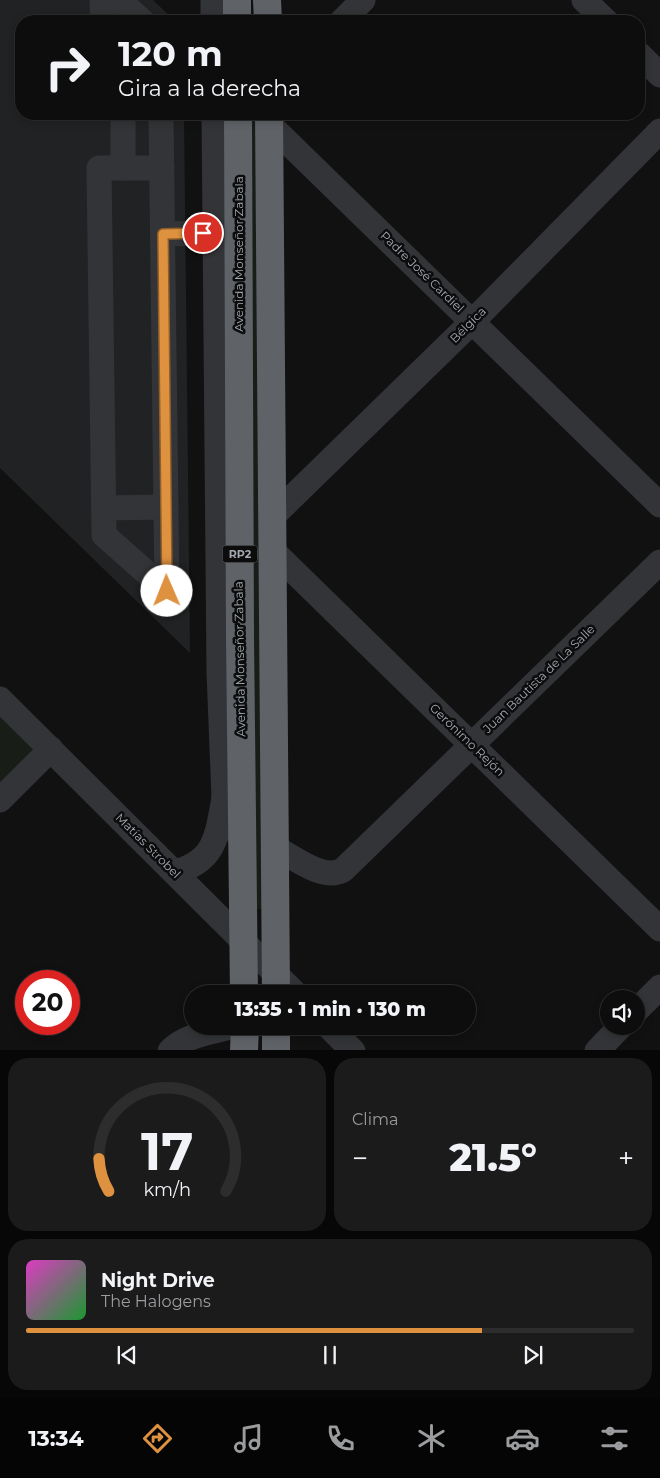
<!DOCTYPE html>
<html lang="es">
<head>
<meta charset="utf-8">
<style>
  body { margin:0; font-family:Montserrat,sans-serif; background:#1b1b1c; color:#f1f3f6; height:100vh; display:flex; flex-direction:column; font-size:19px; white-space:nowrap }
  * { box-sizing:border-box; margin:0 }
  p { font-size:16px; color:#9a9c9e }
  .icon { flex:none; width:28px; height:28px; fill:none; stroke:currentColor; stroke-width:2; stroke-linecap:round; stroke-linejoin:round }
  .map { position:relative; height:1050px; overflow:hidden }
  .drawer { display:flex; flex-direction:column; gap:8px; padding:8px; background:#070708; flex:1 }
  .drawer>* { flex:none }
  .guide { position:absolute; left:15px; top:15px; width:630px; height:105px; border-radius:20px; box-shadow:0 2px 8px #0003,0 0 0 1px #2d2d2e; background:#0d0d0e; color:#f1f3f6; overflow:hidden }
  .controls { position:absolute; left:600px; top:990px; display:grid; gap:10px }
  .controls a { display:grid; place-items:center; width:45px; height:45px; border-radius:50%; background:#0d0d0e; box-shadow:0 2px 8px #0003,0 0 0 1px #2d2d2e; font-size:25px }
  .speed { position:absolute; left:15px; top:970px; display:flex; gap:10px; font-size:25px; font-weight:700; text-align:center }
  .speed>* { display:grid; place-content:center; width:65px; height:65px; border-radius:50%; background:#0d0d0e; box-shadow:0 2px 8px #0003,0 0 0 1px #2d2d2e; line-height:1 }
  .speed .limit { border:8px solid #d22; background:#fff; color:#111 }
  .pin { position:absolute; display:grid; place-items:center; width:42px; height:42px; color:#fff; margin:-21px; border:2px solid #fff; border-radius:50%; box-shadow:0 1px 5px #0007 }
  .me { position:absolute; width:55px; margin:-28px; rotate:359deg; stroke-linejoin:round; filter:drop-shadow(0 0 4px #0008) }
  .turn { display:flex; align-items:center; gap:18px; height:105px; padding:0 20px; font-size:22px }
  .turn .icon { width:65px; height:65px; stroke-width:2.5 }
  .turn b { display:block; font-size:35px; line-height:42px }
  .big { font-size:38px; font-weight:800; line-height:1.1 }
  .drawer .tile { flex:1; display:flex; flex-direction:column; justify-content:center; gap:8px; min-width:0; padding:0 18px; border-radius:20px; background:#1b1b1c }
  .drawer .dial { align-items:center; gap:0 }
  .dial svg { height:130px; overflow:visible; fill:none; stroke:#2d2d2e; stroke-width:7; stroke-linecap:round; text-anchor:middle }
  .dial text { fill:#f1f3f6; stroke:none }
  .song { display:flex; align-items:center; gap:15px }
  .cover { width:60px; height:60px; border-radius:8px; background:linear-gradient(135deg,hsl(310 70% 55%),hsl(130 70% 35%)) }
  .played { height:5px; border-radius:2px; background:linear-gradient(90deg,#de913e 75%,#2d2d2e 75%) }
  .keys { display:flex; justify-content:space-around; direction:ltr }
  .heat { display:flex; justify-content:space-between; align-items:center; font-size:28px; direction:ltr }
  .drawer .tiles { flex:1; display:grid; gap:8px; grid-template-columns:1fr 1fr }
  .tile:last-child { grid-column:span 2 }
  .trip { position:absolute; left:184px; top:985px; width:292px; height:50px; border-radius:25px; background:#0d0d0e; box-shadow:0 2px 8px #0003,0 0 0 1px #2d2d2e; font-weight:800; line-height:50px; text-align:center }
  .tabs { display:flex; height:80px; justify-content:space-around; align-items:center; background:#050506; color:#9a9c9e }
  .tabs .icon { width:35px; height:35px }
  .tabs .current { color:#de913e }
  .tabs b { font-size:22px; color:#f1f3f6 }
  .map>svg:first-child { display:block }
  .green { fill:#181d18 }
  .building { fill:#212223 }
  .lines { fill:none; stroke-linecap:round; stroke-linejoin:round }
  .minor { stroke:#333437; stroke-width:25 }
  .highway { stroke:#5f6368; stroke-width:28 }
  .route-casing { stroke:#905e28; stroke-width:12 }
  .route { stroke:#de913e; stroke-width:9 }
  .labels { text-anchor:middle; stroke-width:5; stroke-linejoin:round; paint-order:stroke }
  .shield { fill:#0c0c0d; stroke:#767b80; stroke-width:1 }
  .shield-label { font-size:11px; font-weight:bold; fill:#a4aab2 }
  .street-label { font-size:12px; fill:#a4aab2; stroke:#0c0c0d }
</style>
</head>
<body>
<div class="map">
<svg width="660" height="1051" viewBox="0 0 660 1051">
  <rect width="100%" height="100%" fill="#111112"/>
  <g class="green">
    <path d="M 246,114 L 258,114 L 266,909 L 253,909 Z"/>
    <path d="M 0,713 L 35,748 L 0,784 Z"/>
  </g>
  <path class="building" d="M 0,0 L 153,0 L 175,21 L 21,21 L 21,114 L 184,114 L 190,653 L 0,468 Z"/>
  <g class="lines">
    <g class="minor">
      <path d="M 102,0 L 103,21"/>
      <path d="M 119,0 L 142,21"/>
      <path d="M 213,0 L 213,21"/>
      <path d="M 584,0 L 606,21"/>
      <path d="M 342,21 L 363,0"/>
      <path d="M 639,54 L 660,75"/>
      <path d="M 123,114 L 123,168"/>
      <path d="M 161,114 L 167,591"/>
      <path d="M 214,114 L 219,672 L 224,798 L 241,841"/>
      <path d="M 269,124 L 660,505"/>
      <path d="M 162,168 L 99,168 L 104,535 L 167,591"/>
      <path d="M 163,234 L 215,233"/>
      <path d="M 104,508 L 166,507"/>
      <path d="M 273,516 L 473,321 L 660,131"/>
      <path d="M 273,551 L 660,929"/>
      <path d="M 0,699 L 296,994"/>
      <path d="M 0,800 L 51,749"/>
      <path d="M 276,848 C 295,858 323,881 343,870 L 660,562"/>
      <path d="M 174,872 C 216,862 217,835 224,798"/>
      <path d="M 636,1011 L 660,987"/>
      <path d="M 328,1026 L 353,1051"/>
      <path d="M 170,1051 C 185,1035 213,1032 234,1026"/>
      <path d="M 597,1051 L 621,1026"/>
    </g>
    <g class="highway">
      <path d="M 237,0 L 237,21"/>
      <path d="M 267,0 L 268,21"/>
      <path d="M 238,114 L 240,639 L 244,994"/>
      <path d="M 269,114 L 276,994"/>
      <path d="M 276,1026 L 276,1051"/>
      <path d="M 244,1051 L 245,1026"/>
    </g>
  </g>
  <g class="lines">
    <defs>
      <path id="route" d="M 167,591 L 163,234 L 203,233"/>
    </defs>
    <use href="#route" class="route-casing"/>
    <use href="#route" class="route"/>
  </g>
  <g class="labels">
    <rect class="shield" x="222.5" y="545.5" width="35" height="17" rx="4"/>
    <g class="shield-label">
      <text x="240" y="558">RP2</text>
    </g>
    <g class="street-label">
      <text transform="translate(239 254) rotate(-90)" y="4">Avenida Monseñor Zabala</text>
      <text transform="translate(422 272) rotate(44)" y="4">Padre José Cardiel</text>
      <text transform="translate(468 325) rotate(-45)" y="4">Bélgica</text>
      <text transform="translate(240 659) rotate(-91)" y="4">Avenida Monseñor Zabala</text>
      <text transform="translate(539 679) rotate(-44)" y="4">Juan Bautista de La Salle</text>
      <text transform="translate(467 740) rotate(44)" y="4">Gerónimo Rejón</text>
      <text transform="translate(148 846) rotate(45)" y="4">Matías Strobel</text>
    </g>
  </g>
</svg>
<div class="controls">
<a><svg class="icon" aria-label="sound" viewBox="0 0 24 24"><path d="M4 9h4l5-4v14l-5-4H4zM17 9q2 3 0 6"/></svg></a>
</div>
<div class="speed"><div class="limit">20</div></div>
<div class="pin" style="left:203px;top:233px;background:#d93025"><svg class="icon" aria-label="arrive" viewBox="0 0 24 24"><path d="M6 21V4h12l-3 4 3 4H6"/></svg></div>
<svg class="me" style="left:167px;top:591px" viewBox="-20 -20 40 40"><circle r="19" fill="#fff"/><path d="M0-13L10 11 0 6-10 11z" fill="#de913e"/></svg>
<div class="trip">13:35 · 1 min · 130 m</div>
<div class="guide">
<div class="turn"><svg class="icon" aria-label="right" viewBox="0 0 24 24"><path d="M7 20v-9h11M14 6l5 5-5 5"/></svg><div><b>120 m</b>Gira a la derecha</div></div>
</div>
</div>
<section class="drawer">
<div class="tiles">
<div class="tile dial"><svg viewBox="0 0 100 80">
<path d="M14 69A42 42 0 1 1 86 69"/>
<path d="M14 69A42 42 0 0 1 8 49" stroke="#de913e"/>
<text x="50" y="56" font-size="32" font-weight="700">17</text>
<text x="50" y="72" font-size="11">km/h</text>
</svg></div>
<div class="tile"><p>Clima</p>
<div class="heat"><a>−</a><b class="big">21.5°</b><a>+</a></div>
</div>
<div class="tile">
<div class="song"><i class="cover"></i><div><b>Night Drive</b><p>The Halogens</p></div></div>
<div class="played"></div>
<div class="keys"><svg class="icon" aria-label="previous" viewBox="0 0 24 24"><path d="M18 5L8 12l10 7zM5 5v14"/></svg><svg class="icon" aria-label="pause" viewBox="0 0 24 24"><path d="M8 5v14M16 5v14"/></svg><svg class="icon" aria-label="next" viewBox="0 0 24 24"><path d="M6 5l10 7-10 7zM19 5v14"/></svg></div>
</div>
</div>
</section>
<nav class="tabs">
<b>13:34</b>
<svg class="icon current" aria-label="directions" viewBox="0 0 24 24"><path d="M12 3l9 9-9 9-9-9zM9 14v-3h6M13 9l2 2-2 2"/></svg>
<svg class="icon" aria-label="music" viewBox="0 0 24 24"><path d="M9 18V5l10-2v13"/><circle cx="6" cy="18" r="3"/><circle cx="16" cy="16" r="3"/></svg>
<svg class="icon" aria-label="phone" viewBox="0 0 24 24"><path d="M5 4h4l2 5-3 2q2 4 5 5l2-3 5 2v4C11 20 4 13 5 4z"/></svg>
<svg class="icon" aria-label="climate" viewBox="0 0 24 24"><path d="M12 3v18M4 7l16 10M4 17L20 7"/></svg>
<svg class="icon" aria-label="car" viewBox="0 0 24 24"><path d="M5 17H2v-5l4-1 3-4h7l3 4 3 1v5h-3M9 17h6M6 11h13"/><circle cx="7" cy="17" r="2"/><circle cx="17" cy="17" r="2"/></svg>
<svg class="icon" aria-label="filters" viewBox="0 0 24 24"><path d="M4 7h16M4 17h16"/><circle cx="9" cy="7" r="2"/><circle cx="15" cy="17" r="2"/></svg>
</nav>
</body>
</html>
